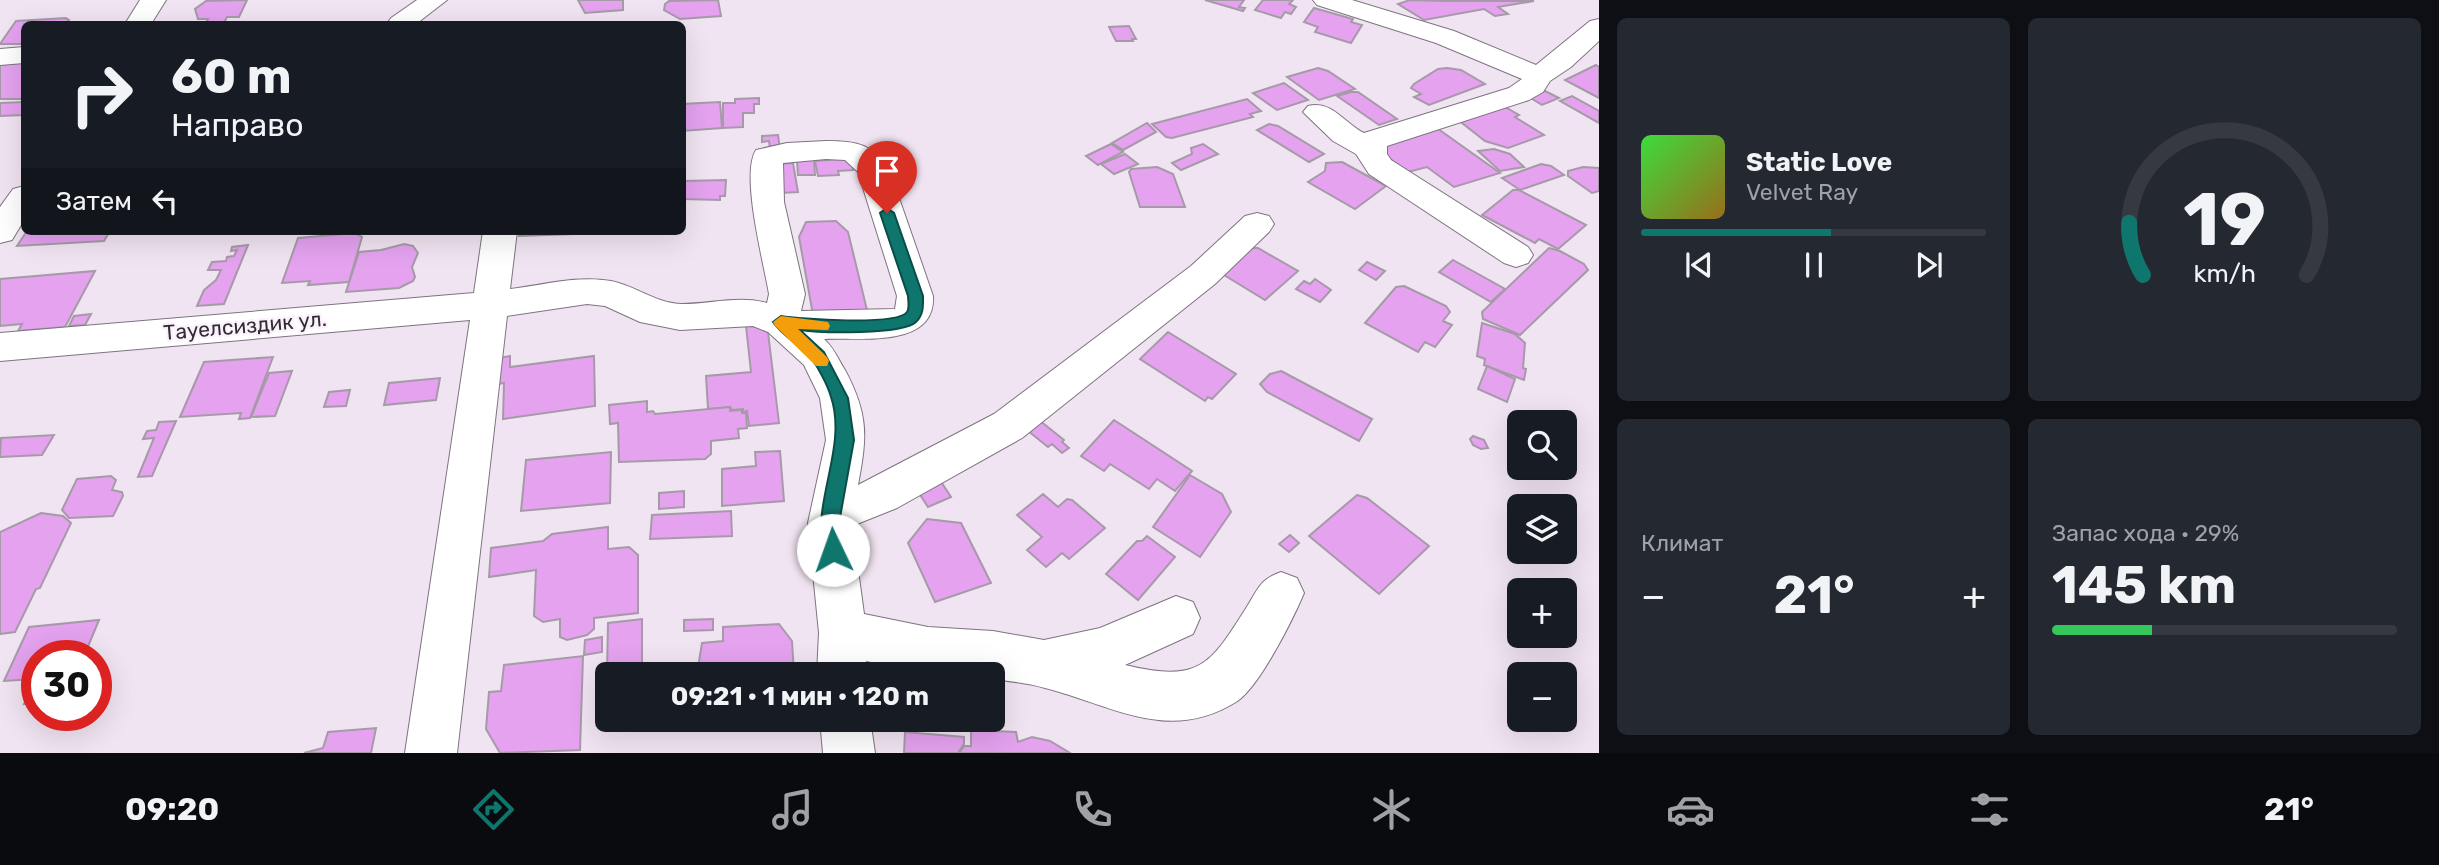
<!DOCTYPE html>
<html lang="ru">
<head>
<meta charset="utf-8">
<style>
  body { margin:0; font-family:Rubik,sans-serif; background:#242831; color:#f1f3f6; height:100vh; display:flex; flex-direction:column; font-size:26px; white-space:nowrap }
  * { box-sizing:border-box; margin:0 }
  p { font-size:23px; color:#9ea1a6 }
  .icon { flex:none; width:38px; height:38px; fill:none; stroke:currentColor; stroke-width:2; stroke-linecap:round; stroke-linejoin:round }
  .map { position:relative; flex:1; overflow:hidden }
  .details { display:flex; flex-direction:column; gap:18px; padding:18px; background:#0d0f14; width:840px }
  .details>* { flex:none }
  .guide { position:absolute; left:21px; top:21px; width:665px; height:214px; border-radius:10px; box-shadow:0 7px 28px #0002; background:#171b24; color:#f1f3f6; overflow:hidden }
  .controls { position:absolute; left:1507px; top:410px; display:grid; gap:14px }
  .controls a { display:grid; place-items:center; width:70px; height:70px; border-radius:10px; background:#171b24; box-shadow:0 7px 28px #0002; font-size:35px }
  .speed { position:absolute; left:21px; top:640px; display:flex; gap:14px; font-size:35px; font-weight:700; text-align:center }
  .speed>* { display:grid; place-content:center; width:91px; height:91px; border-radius:50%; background:#171b24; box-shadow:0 7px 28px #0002; line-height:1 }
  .speed .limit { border:10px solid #d22; background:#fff; color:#111 }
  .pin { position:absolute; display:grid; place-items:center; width:60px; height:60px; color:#fff; margin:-72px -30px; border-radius:50% 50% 50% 0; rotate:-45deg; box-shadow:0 0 7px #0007 }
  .pin .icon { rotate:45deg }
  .me { position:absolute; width:77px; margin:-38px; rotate:357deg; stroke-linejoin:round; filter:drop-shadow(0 0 5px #0008) }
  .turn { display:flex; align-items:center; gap:24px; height:147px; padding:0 35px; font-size:32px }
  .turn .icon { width:91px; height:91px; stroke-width:2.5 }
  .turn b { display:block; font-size:49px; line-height:60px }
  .then { display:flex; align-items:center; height:66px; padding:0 35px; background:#0003; gap:14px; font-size:26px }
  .big { font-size:52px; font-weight:700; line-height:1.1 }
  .details .widget { flex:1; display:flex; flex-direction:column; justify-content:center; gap:10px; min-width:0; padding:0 24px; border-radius:10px; background:#242831 }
  .details .dial { align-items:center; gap:0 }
  .dial svg { height:182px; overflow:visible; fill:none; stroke:#363941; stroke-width:7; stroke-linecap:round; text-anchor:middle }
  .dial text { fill:#f1f3f6; stroke:none }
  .song { display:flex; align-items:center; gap:21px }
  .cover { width:84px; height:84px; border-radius:10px; background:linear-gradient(135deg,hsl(120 70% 55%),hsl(40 70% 35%)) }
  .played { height:7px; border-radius:4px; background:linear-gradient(90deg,#0f766e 55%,#363941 55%) }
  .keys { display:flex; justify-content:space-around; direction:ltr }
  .heat { display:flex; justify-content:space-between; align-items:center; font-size:38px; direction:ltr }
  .charge { height:10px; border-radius:5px; background:linear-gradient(90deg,#34c759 29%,#363941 0) }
  .details .tiles { flex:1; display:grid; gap:18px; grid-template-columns:repeat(2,1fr) }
  .trip { position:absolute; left:595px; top:662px; width:410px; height:70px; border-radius:10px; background:#171b24; box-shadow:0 7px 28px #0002; font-weight:700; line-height:70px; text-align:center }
  .dock { display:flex; height:112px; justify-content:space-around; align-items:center; background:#090b0e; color:#9ea1a6 }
  .dock .icon { width:49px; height:49px }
  .dock .selected { color:#0f766e }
  .dock b { font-size:32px; color:#f1f3f6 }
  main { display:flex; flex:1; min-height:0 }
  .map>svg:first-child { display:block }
  .building { fill:#e4a2ef; stroke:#a69aa8; stroke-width:2 }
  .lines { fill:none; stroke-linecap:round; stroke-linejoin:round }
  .minor-casing { stroke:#7e7380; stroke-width:2 }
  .minor { fill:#fff; fill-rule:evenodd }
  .route { fill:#0f766e; stroke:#0a4d48; stroke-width:2 }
  .slow { fill:#f59e0b }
  .labels { text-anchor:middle; stroke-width:5; stroke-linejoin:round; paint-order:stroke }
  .street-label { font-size:21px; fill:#322d33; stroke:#fcf2fe }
</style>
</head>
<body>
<main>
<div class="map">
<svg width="1599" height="753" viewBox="0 0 1599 753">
  <rect width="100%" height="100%" fill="#f1e4f2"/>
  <g class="building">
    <path d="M 247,0 L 239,17 L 227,17 L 224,23 L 205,24 L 208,19 L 198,19 L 195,9 L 206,1 Z"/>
    <path d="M 578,0 L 623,0 L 623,10 L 585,13 Z"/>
    <path d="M 718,0 L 721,16 L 680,19 L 664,10 L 665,4 L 669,1 Z"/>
    <path d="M 1205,0 L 1244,0 L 1239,7 L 1245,8 L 1243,11 Z"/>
    <path d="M 1263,0 L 1293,0 L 1289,4 L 1296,7 L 1291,14 L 1285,12 L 1281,18 L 1255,10 Z"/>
    <path d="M 1410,0 L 1443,1 L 1534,1 L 1498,7 L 1508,14 L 1495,16 L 1484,9 L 1424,20 L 1398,4 Z"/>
    <path d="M 1314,8 L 1353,19 L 1351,22 L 1362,25 L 1351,43 L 1315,32 L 1318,27 L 1304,22 Z"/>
    <path d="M 66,18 L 69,20 L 65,24 L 24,24 L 24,44 L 0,44 L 16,21 Z"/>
    <path d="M 1129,26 L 1136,39 L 1132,39 L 1133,41 L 1116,41 L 1109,27 Z"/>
    <path d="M 24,62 L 24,99 L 0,99 L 0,63 Z"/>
    <path d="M 1596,65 L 1599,67 L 1599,98 L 1565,80 Z"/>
    <path d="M 1318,68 L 1328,71 L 1355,89 L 1319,100 L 1287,77 Z"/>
    <path d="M 1447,68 L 1461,70 L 1485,84 L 1429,105 L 1414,97 L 1421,94 L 1411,88 L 1414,84 L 1438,69 Z"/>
    <path d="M 1284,83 L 1308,100 L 1277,110 L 1253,93 Z"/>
    <path d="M 1545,91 L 1559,98 L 1542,105 L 1529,97 Z"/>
    <path d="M 1351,92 L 1358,92 L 1397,119 L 1379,125 L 1337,96 Z"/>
    <path d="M 1572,96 L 1599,111 L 1599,123 L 1560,101 Z"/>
    <path d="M 759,98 L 759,104 L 754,104 L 754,113 L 743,113 L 743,127 L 723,128 L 723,103 L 735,103 L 735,99 Z"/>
    <path d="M 1247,99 L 1261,111 L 1250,114 L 1253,117 L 1172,138 L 1166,137 L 1152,124 Z"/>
    <path d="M 24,102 L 24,115 L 0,116 L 0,103 Z"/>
    <path d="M 720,102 L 722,128 L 682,131 L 682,104 Z"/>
    <path d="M 1500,104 L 1519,115 L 1515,117 L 1544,135 L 1508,148 L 1485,141 L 1457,119 Z"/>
    <path d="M 1147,123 L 1156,132 L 1123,150 L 1112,143 Z"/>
    <path d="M 1269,124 L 1278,126 L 1324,154 L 1309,162 L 1257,130 Z"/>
    <path d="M 1434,126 L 1500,173 L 1454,187 L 1427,167 L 1408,172 L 1382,153 L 1390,143 Z"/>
    <path d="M 778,135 L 780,149 L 770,149 L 769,141 L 762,142 L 762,136 Z"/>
    <path d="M 1111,144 L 1123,152 L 1098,165 L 1086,156 Z"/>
    <path d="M 1203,144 L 1218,154 L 1181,170 L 1172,163 L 1192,154 L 1191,148 Z"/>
    <path d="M 1494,149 L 1510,154 L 1524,167 L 1500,171 L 1478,151 Z"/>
    <path d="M 1125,154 L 1138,164 L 1114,174 L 1101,164 Z"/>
    <path d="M 851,158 L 853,170 L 838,171 L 839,175 L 818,176 L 815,161 Z"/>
    <path d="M 814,160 L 815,175 L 798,175 L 797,161 Z"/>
    <path d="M 1342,162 L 1386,186 L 1355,209 L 1308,182 L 1325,171 L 1326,163 Z"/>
    <path d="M 793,163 L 798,192 L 780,193 L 775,164 Z"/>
    <path d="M 1541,164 L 1551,166 L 1564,175 L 1520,190 L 1502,178 Z"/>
    <path d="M 1157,167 L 1173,174 L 1185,207 L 1140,207 L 1129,172 L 1131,169 Z"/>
    <path d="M 1583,167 L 1599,168 L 1599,191 L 1592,193 L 1568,176 L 1568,171 Z"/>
    <path d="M 726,180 L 725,196 L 720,196 L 720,200 L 682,199 L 682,181 Z"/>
    <path d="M 1513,190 L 1519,190 L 1586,225 L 1558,249 L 1539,239 L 1535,243 L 1482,215 Z"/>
    <path d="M 836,221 L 848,232 L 867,310 L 813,315 L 799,237 L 806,222 Z"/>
    <path d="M 27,231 L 110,231 L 104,241 L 17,246 Z"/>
    <path d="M 520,231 L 576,231 L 575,234 L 519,236 Z"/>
    <path d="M 355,233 L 362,237 L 349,282 L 308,285 L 310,281 L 282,283 L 298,238 Z"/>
    <path d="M 404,244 L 413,246 L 418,253 L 412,267 L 415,277 L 413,281 L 399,288 L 346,292 L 359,252 L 381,250 Z"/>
    <path d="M 248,245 L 224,304 L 197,306 L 204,290 L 216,280 L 221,270 L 208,270 L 212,262 L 226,261 L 227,257 L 234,256 L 237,250 L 231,251 L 232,247 Z"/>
    <path d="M 1253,248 L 1258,248 L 1298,271 L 1265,300 L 1224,275 L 1234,262 Z"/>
    <path d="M 1549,248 L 1560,251 L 1584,264 L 1588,270 L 1520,335 L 1483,319 L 1482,312 Z"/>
    <path d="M 1453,260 L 1505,289 L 1491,302 L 1439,272 Z"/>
    <path d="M 1367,262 L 1385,271 L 1376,280 L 1359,270 Z"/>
    <path d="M 95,271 L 65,327 L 18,331 L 22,324 L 0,326 L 0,279 Z"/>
    <path d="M 1315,279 L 1331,290 L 1320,302 L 1296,289 L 1304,281 L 1310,284 Z"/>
    <path d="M 1404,286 L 1446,306 L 1450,312 L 1443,321 L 1452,325 L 1435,347 L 1425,342 L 1418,352 L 1365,323 L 1396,287 Z"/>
    <path d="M 91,314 L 85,325 L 69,326 L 74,316 Z"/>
    <path d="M 1482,323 L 1515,334 L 1525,343 L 1523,368 L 1526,369 L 1524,380 L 1484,365 L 1485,359 L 1477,356 Z"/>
    <path d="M 767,324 L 779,423 L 749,426 L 747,411 L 743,412 L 743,409 L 732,410 L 730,407 L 708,409 L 706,376 L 751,372 L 746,326 Z"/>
    <path d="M 1168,332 L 1236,374 L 1212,399 L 1208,397 L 1205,401 L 1140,359 Z"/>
    <path d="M 510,356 L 510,367 L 594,356 L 595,406 L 503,419 L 504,383 L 498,384 L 499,358 Z"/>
    <path d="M 273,357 L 250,418 L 239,419 L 241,413 L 180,417 L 204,362 Z"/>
    <path d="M 1487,366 L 1515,379 L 1507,402 L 1478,389 Z"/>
    <path d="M 292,371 L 275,416 L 251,417 L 269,373 Z"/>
    <path d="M 1281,371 L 1372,419 L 1359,441 L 1267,392 L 1260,384 L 1270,374 Z"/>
    <path d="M 440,378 L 436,400 L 384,405 L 389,383 Z"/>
    <path d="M 350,390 L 346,406 L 324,407 L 329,392 Z"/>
    <path d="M 647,401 L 647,412 L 653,411 L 655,414 L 730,407 L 730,411 L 742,410 L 742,413 L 746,413 L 747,428 L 738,429 L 739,438 L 711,441 L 711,454 L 705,459 L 619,462 L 618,423 L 610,424 L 609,405 Z"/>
    <path d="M 1034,416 L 1064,440 L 1062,442 L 1069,448 L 1062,453 L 1052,444 L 1048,447 L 1022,426 Z"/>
    <path d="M 1114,420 L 1192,471 L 1175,491 L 1157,479 L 1149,489 L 1110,464 L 1104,471 L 1081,456 Z"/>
    <path d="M 176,421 L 152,476 L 138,477 L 154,438 L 143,439 L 147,431 L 156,430 L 159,422 Z"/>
    <path d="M 54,435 L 42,455 L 0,457 L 1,438 Z"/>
    <path d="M 1473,436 L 1484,440 L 1488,448 L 1481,449 L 1473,445 L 1470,439 Z"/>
    <path d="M 780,451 L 784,501 L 722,506 L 722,469 L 756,466 L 755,452 Z"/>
    <path d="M 611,452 L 610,503 L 521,511 L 526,460 Z"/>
    <path d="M 1190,475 L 1222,494 L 1231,512 L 1200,557 L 1153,527 Z"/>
    <path d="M 111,476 L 116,480 L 112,490 L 122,492 L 123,496 L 113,516 L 69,518 L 62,510 L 77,479 Z"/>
    <path d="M 938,477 L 951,497 L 928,507 L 915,487 Z"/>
    <path d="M 684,491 L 684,507 L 659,509 L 659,493 Z"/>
    <path d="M 1043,494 L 1058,507 L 1067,499 L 1072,500 L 1105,528 L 1069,559 L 1062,553 L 1046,567 L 1027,550 L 1042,537 L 1017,515 Z"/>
    <path d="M 1357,495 L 1367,498 L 1429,546 L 1379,594 L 1309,536 Z"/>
    <path d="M 731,511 L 732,536 L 650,539 L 652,515 Z"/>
    <path d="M 41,513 L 63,516 L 71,523 L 40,588 L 36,589 L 15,632 L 0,634 L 0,532 Z"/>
    <path d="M 927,519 L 961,523 L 991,583 L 935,602 L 908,543 Z"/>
    <path d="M 608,527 L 608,549 L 629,547 L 638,555 L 638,613 L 594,618 L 594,629 L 587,635 L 567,640 L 560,637 L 560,619 L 543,622 L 534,616 L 536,570 L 489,577 L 491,548 L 543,541 L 552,534 Z"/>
    <path d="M 1290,535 L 1299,543 L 1289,552 L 1279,544 Z"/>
    <path d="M 1147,536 L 1175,557 L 1138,600 L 1106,574 L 1137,541 L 1142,541 Z"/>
    <path d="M 642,619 L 642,669 L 607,672 L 608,623 Z"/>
    <path d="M 713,619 L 713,630 L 684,631 L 684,620 Z"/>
    <path d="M 99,620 L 84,656 L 37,656 L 37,703 L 24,704 L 35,679 L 4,681 L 29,627 Z"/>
    <path d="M 779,624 L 792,641 L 794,674 L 697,674 L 702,643 L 723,641 L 723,627 Z"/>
    <path d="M 602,637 L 602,652 L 584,655 L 585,640 Z"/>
    <path d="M 583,656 L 580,750 L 500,753 L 486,729 L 489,692 L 501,691 L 504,665 Z"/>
    <path d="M 708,719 L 796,719 L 797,724 L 714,729 Z"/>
    <path d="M 376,728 L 371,753 L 304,753 L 323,748 L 328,732 Z"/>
    <path d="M 971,730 L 1016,732 L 1018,742 L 1032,737 L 1050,741 L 1070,753 L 959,753 L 964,746 L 971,746 Z"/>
    <path d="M 905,732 L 964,737 L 964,744 L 958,753 L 904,753 Z"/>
  </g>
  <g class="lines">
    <defs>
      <g id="minor">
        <path d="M 140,0 L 166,0 L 151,24 L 125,24 Z"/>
        <path d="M 417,0 L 447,0 L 416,24 L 387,24 L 391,18 Z"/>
        <path d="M 1313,0 L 1352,0 L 1454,31 L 1536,65 L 1590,21 L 1599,19 L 1599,41 L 1571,67 L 1550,81 L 1543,92 L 1529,100 L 1387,146 L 1387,154 L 1391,160 L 1528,247 L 1533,255 L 1528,263 L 1516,267 L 1504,263 L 1369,174 L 1356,154 L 1333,141 L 1303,112 L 1308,106 C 1332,100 1344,123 1364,133 L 1509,88 L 1522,79 L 1436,43 L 1317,5 Z"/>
        <path d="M 24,47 L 24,63 L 0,65 L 0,49 Z"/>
        <path d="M 826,141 C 857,141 874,144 890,172 L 933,296 C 936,349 859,337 824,339 C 834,348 838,359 845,370 C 869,415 867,437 858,485 L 994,414 L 1191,266 L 1245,216 L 1257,213 L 1269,216 L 1274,224 L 1269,232 L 1215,284 L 1022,438 L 897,508 L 852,526 L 864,614 L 928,627 L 993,631 L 1044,640 L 1100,628 L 1176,596 L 1193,602 L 1200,618 L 1193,634 L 1125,665 C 1201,683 1210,665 1248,605 C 1259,587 1261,579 1281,572 L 1297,578 L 1304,593 C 1293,619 1259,688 1236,702 C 1168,744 1112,705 1045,688 C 1028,683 1010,681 992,679 L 992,674 L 928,673 L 866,661 L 866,674 L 817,674 L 819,633 L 808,523 L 826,440 L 820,398 L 804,365 L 768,332 L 753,326 L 680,330 L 640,322 L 605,306 L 587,304 L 507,316 L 457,753 L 405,753 L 470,320 L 0,361 L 0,333 L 474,293 L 483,231 L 517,231 L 510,289 C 543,285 578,275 611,281 C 636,286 655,303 682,304 C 710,304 740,295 767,303 L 769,294 C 764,264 740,174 756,150 L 787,143 ZM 826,159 L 845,160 L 858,172 L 897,296 L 895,309 L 801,311 L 805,294 L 784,202 L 783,163 Z"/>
        <path d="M 24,186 L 24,220 L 12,240 L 0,243 L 0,207 L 13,189 Z"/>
        <path d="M 820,719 L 870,719 L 875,753 L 823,753 Z"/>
      </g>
    </defs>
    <use href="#minor" class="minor-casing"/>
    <use href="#minor" class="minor"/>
  </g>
  <path class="route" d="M 887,208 L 894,213 L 923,296 C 923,305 924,314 916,322 C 902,335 820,333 800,330 L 824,352 L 848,398 L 854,440 L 839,523 L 843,550 L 840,556 L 833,559 L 827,556 C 806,512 849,450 831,397 C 828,386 819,369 812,359 C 801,345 783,337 773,322 L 781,316 C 799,319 897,326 907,312 C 910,308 908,301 908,296 L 880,213 Z"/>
  <path class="slow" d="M 781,316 L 828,322 L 830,326 L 828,330 L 798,329 L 827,357 L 829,361 L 827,366 L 816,366 L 775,326 L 773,322 Z"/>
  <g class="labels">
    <g class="street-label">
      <text transform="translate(245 326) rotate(-5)" y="7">Тауелсиздик ул.</text>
    </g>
  </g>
</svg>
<div class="controls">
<a><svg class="icon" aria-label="search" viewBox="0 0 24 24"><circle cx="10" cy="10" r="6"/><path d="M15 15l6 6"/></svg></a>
<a><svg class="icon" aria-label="layers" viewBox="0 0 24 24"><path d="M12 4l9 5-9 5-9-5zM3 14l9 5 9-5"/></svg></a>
<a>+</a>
<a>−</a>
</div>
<div class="speed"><div class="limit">30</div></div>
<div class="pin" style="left:887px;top:213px;background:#d93025"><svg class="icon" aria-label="arrive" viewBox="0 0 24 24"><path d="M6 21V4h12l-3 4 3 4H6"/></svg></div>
<svg class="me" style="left:833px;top:550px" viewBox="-20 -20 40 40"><circle r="19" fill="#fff"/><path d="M0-13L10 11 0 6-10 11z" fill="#0f766e"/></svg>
<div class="trip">09:21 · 1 мин · 120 m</div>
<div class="guide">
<div class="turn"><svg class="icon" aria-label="right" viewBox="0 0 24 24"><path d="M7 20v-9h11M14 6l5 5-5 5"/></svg><div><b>60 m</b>Направо</div></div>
<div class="then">Затем<svg class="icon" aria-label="left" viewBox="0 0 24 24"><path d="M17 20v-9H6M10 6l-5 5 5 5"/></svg></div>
</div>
</div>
<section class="details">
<div class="tiles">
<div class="widget">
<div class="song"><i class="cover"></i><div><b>Static Love</b><p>Velvet Ray</p></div></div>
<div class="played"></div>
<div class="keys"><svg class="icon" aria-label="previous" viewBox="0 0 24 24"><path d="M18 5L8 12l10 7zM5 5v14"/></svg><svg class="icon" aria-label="pause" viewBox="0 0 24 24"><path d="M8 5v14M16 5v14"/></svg><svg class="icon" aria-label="next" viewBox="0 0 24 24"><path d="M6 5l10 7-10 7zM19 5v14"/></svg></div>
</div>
<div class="widget dial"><svg viewBox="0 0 100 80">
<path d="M14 69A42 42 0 1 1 86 69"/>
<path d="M14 69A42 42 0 0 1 8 46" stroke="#0f766e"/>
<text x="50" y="56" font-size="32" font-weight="700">19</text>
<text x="50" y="72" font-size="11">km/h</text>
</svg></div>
<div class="widget"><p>Климат</p>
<div class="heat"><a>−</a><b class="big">21°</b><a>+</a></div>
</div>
<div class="widget"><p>Запас хода · 29%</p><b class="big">145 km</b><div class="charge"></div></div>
</div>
</section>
</main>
<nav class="dock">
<b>09:20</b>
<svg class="icon selected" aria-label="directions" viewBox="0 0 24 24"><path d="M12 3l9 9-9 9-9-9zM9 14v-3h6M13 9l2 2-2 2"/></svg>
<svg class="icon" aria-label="music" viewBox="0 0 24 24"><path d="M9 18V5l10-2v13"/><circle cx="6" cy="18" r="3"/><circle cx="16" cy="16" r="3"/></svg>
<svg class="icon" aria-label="phone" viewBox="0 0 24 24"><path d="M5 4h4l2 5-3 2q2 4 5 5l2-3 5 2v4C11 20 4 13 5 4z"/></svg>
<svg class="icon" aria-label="climate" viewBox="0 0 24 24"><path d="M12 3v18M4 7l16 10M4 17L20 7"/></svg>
<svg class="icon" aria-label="car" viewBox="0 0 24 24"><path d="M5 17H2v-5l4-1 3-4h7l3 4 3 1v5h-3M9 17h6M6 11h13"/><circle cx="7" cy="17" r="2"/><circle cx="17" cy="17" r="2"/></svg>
<svg class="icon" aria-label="filters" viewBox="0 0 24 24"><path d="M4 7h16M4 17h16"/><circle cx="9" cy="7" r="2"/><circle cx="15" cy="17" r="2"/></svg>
<b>21°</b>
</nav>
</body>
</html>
